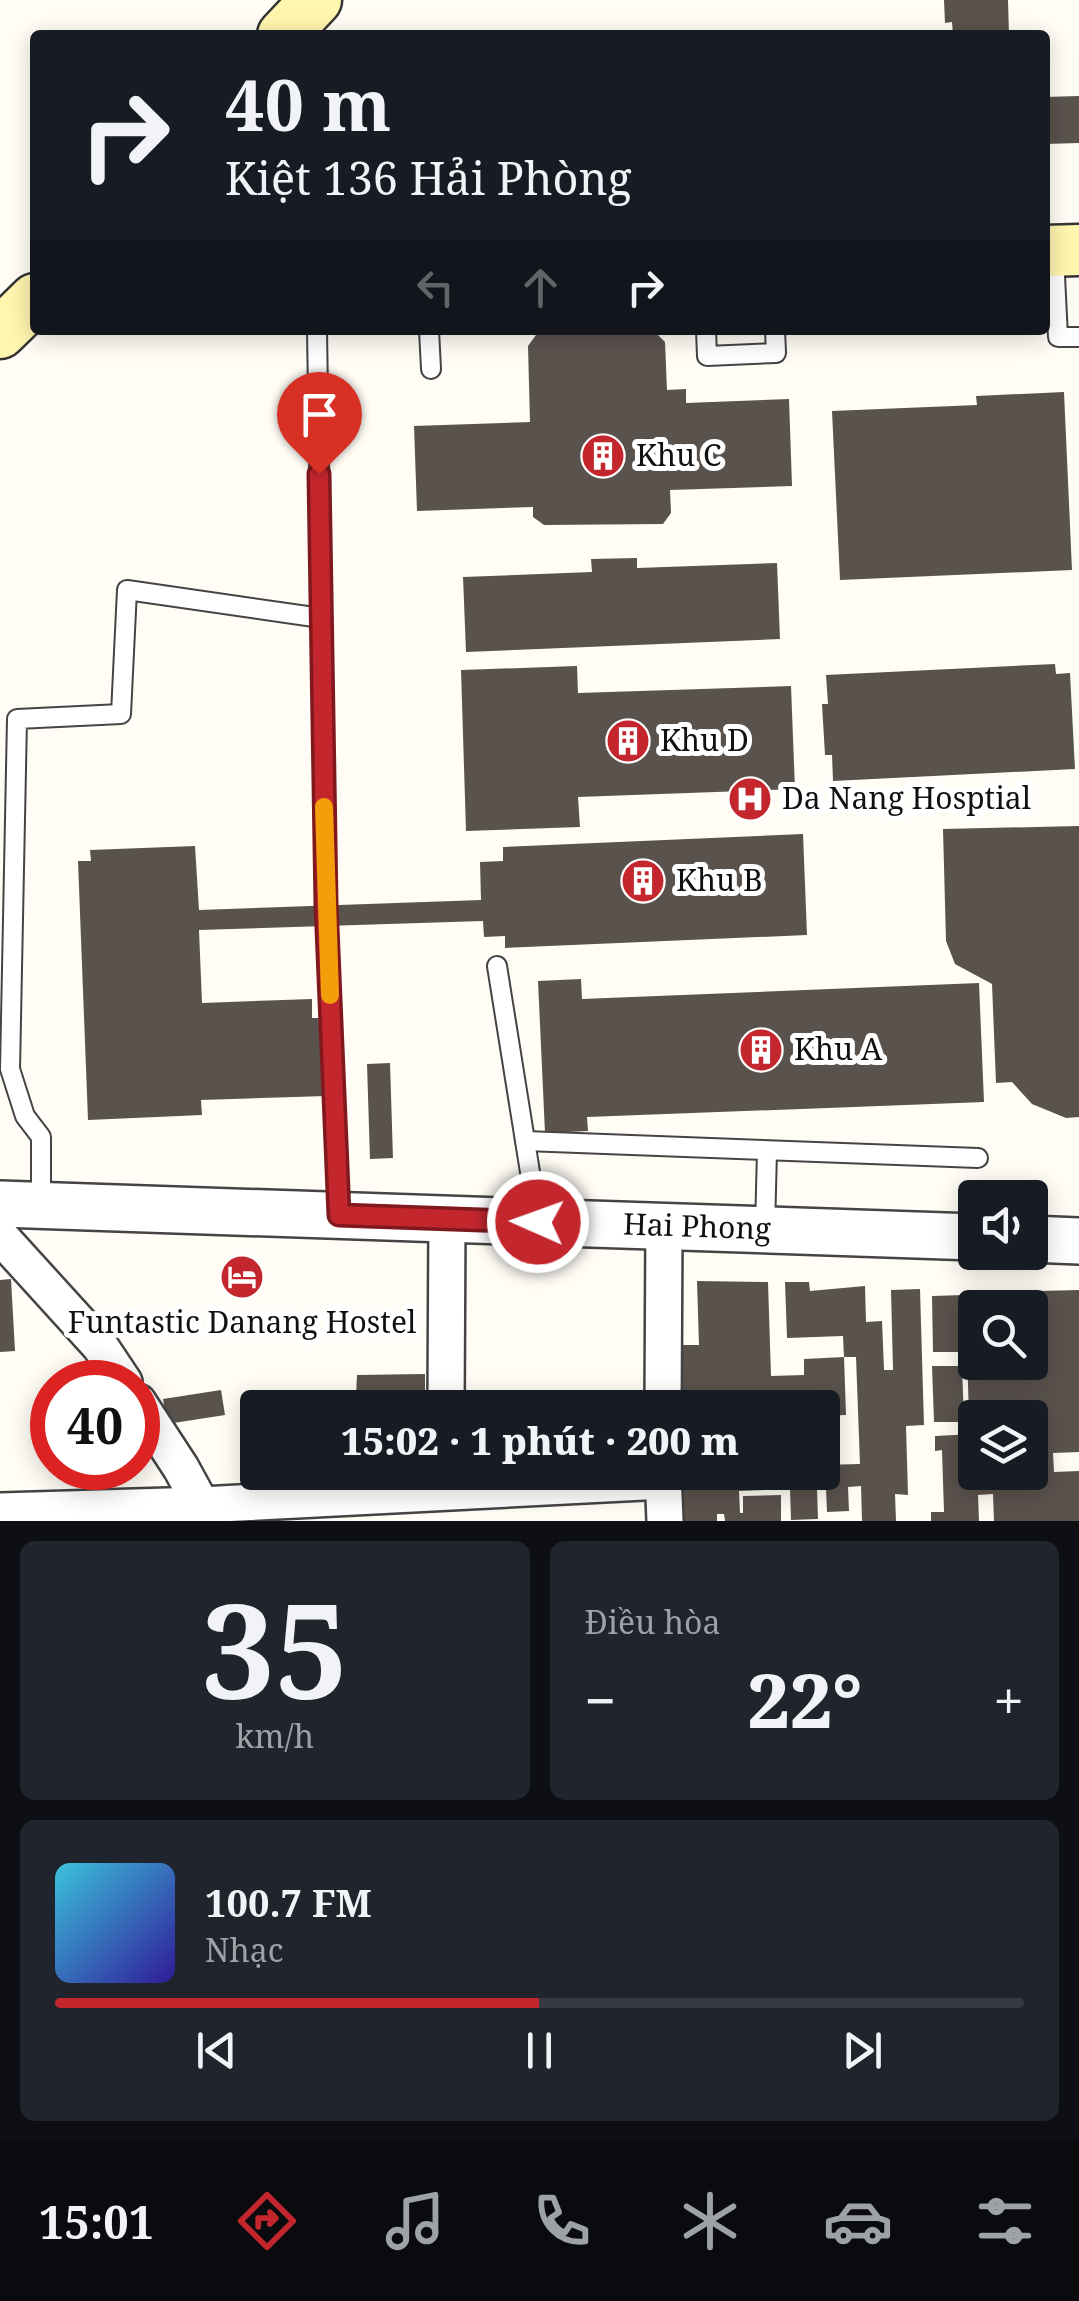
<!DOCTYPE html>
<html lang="vi">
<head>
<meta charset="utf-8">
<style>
  body { margin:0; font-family:"Noto Serif",serif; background:#20242c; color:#f1f3f6; height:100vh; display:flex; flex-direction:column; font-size:38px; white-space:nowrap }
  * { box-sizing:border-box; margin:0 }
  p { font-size:32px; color:#9ea1a6 }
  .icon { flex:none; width:55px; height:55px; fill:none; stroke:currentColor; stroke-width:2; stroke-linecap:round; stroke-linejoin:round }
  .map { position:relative; height:1521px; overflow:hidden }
  .details { display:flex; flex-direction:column; gap:20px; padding:20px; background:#0d0f14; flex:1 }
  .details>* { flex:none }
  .guide { position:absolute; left:30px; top:30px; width:1020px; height:305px; border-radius:10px; box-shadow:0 5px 25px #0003; background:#171b24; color:#f1f3f6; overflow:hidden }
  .buttons { position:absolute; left:958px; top:1180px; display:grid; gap:20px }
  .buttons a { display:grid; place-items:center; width:90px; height:90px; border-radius:10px; background:#171b24; box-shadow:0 5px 25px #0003; font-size:50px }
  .speed { position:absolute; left:30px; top:1360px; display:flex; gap:20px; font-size:50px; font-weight:700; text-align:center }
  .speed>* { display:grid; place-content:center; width:130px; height:130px; border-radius:50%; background:#171b24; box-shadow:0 5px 25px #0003; line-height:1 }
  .speed .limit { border:15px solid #d22; background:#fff; color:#111 }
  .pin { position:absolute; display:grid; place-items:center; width:85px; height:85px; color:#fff; margin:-102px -42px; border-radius:50% 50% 50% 0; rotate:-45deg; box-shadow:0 0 10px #0007 }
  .pin .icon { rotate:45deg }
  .me { position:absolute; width:110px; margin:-55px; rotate:272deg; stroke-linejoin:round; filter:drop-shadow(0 0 8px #0008) }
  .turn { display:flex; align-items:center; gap:35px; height:210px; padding:0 30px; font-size:45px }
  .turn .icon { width:130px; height:130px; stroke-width:2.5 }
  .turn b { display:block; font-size:70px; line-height:85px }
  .lanes { display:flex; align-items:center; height:95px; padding:0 30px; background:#0003; justify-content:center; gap:50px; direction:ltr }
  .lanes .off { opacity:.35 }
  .big { font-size:75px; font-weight:800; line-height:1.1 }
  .details .tile { flex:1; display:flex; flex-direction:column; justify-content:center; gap:15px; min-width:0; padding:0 35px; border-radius:15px; background:#20242c }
  .details .dial { align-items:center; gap:0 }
  .dial b { font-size:130px; line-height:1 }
  .song { display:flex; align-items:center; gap:30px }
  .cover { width:120px; height:120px; border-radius:15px; background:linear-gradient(135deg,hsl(190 70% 55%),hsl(250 70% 35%)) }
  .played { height:10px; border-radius:5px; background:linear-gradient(90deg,#c4262e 50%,#363941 50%) }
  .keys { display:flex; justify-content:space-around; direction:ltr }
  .heat { display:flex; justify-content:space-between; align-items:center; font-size:55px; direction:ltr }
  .details .tiles { flex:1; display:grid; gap:20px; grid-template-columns:1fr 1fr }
  .tile:last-child { grid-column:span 2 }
  .trip { position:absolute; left:240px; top:1390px; width:600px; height:100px; border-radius:10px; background:#171b24; box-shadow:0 5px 25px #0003; font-weight:800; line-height:100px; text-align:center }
  .tab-bar { display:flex; height:160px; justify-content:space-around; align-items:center; background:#090b0e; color:#9ea1a6 }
  .tab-bar .icon { width:70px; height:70px }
  .tab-bar .current { color:#c4262e }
  .tab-bar b { font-size:45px; color:#f1f3f6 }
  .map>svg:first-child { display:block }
  .building { fill:#5a524d }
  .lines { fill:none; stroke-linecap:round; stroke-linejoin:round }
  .service-casing { stroke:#444; stroke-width:22 }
  .minor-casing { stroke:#444; stroke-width:40 }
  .tertiary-casing { stroke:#444; stroke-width:50 }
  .secondary-casing { stroke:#333; stroke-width:55 }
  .service { stroke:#fff; stroke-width:18 }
  .minor { stroke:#fff; stroke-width:35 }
  .tertiary { stroke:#fff; stroke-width:45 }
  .secondary { stroke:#fff6b0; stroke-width:50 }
  .route-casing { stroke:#7f191e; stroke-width:25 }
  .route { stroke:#c4262e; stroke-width:18 }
  .slow { stroke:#f59e0b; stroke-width:18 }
  .labels { text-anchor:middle; stroke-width:10; stroke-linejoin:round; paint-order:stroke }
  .poi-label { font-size:30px; fill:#111; stroke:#fff; text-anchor:start }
  .street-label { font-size:30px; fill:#111; stroke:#fff }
</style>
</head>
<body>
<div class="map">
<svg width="1079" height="1521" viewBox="0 0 1079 1521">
  <rect width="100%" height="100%" fill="#fffdf5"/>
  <g class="building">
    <path d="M 944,0 L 1008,0 L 1009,35 L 953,35 L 952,22 L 945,23 Z"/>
    <path d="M 1079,96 L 1079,143 L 1045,144 L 1045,97 Z"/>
    <path d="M 655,332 L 665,342 L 667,390 L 686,389 L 686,403 L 789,399 L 792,486 L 670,490 L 671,513 L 663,524 L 544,525 L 533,517 L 533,507 L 417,511 L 414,426 L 530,422 L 528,346 L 536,335 Z"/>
    <path d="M 1064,392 L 1072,570 L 840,580 L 832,411 L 977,405 L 976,396 Z"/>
    <path d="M 637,558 L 637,568 L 777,563 L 780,639 L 466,652 L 463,577 L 592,572 L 591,559 Z"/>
    <path d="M 1055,664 L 1056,674 L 1070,673 L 1075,769 L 833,781 L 832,755 L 825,755 L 822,704 L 828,704 L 826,675 Z"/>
    <path d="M 577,666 L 578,693 L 791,686 L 795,789 L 578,797 L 580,827 L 466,831 L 461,670 Z"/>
    <path d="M 1079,826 L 1079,1117 L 1066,1118 L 1032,1104 L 1012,1082 L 996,1083 L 992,984 L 955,964 L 946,941 L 943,829 Z"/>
    <path d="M 803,834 L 807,935 L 505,948 L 505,936 L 484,937 L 483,921 L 199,930 L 202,1003 L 312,999 L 312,1018 L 323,1018 L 326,1096 L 201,1100 L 202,1115 L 88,1120 L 78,861 L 91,861 L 90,850 L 195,846 L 199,910 L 481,900 L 480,862 L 503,861 L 503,847 Z"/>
    <path d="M 581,979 L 582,999 L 979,983 L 984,1102 L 587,1117 L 588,1131 L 545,1133 L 538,981 Z"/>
    <path d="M 390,1063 L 393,1158 L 370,1159 L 367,1064 Z"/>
    <path d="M 11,1279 L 15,1351 L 0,1352 L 0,1280 Z"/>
    <path d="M 697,1281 L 768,1282 L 771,1376 L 804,1375 L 804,1359 L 844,1357 L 846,1415 L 822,1416 L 822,1408 L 680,1408 L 678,1345 L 699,1345 Z"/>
    <path d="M 785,1282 L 809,1282 L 810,1291 L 865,1286 L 866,1322 L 882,1321 L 884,1370 L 893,1370 L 891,1290 L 920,1289 L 924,1425 L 906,1426 L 908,1495 L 895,1494 L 896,1521 L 862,1521 L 861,1486 L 848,1487 L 849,1511 L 827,1512 L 826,1489 L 817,1489 L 818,1519 L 791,1520 L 790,1489 L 739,1491 L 740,1513 L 743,1513 L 743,1496 L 781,1495 L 781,1521 L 725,1521 L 724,1514 L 717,1514 L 717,1521 L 678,1521 L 677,1472 L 822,1472 L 822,1465 L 860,1464 L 856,1357 L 844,1357 L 843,1336 L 787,1338 Z"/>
    <path d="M 1079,1290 L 1079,1452 L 1053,1453 L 1054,1472 L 1079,1471 L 1079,1521 L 994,1521 L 993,1494 L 978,1495 L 979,1521 L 931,1521 L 931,1512 L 944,1512 L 942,1450 L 935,1451 L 935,1436 L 975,1434 L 975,1472 L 1030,1472 L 1030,1418 L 969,1417 L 967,1352 L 933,1352 L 932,1296 L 997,1294 L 998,1308 L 975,1308 L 975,1362 L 1030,1362 L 1030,1359 L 1040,1358 L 1038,1291 Z"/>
    <path d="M 932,1366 L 962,1366 L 964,1422 L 934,1422 Z"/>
    <path d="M 425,1374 L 425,1397 L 356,1397 L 357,1375 Z"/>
    <path d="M 221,1390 L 225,1415 L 167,1424 L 163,1399 Z"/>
    <path d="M 255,1472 L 277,1472 L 278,1492 L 256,1492 Z"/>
  </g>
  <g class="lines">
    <defs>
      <g id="service">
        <path d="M 1054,256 L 1058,337 L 1079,337"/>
        <path d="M 317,330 L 326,904 L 339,1214"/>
        <path d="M 429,330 L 431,369"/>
        <path d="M 706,330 L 707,356 L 776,353 L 775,330"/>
        <path d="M 497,966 L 538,1222"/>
        <path d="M 525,1141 L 978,1158"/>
        <path d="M 41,1205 L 41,1137 L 25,1116 L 10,1069 L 17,719 L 121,714 L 127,590 L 321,618"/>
        <path d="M 765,1229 L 767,1151"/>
      </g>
      <g id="minor">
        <path d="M 0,1236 L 100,1346 L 124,1382"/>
        <path d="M 138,1402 L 181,1468 L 210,1521"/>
        <path d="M 446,1408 L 447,1219"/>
        <path d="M 663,1408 L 664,1226"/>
        <path d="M 663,1472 L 665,1521"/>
        <path d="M 0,1511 L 201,1505 L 663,1481"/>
      </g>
      <g id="tertiary">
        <path d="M 0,1204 L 975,1237"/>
        <path d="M 1030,1239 L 1079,1241"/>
      </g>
      <g id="secondary">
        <path d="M 283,35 L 316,0"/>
        <path d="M 1045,251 L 1079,250"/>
        <path d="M 0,333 L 35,299"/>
      </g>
    </defs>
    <use href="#service" class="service-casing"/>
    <use href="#minor" class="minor-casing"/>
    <use href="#tertiary" class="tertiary-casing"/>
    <use href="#secondary" class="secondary-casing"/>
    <use href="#service" class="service"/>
    <use href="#minor" class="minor"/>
    <use href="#tertiary" class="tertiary"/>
    <use href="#secondary" class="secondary"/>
  </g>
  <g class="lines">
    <defs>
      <path id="route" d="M 319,474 L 326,904 L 339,1215 L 538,1222"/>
    </defs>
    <use href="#route" class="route-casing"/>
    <use href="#route" class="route"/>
    <path class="slow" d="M 324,807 L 330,995"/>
  </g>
  <defs>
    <symbol id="building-disc" viewBox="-11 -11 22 22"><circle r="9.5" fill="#c4262e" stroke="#fff"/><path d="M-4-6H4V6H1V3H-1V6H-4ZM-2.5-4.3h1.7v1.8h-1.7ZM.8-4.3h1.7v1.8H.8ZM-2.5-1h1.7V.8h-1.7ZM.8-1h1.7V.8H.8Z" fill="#fff"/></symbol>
    <symbol id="hospital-disc" viewBox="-11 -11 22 22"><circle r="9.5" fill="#c4262e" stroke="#fff"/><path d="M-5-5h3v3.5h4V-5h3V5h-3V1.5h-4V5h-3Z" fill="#fff"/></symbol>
    <symbol id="hotel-disc" viewBox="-11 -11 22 22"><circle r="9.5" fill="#c4262e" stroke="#fff"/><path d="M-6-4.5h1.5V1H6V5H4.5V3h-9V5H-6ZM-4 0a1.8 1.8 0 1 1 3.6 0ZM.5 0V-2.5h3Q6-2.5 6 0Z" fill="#fff"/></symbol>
  </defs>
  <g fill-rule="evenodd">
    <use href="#building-disc" x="578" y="431" width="50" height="50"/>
    <use href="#building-disc" x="603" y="716" width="50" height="50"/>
    <use href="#hospital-disc" x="725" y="774" width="50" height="50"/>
    <use href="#building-disc" x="618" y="856" width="50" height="50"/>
    <use href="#building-disc" x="736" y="1025" width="50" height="50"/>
    <use href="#hotel-disc" x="217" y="1252" width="50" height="50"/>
  </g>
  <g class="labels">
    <g class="poi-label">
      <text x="636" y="466">Khu C</text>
      <text x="660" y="751">Khu D</text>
      <text x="782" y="809">Da Nang Hosptial</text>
      <text x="676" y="891">Khu B</text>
      <text x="794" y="1060">Khu A</text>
      <text x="242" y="1333" text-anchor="middle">Funtastic Danang Hostel</text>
    </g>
    <g class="street-label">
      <text transform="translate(697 1227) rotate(2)" y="10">Hai Phong</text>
    </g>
  </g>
</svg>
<div class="buttons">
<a><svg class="icon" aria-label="sound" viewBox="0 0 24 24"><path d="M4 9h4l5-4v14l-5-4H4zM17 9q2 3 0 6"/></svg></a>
<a><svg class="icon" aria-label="search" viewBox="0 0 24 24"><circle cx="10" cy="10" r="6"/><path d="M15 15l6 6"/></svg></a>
<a><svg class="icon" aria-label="layers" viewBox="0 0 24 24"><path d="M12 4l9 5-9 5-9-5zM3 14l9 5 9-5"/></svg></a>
</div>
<div class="speed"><div class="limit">40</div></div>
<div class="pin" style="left:319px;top:474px;background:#d93025"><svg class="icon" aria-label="arrive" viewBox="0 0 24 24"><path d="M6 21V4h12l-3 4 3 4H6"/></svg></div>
<svg class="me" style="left:538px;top:1222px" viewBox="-20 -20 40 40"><circle r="17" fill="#c4262e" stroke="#fff" stroke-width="3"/><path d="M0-11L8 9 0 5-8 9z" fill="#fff"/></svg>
<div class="trip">15:02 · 1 phút · 200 m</div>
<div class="guide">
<div class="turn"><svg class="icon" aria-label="right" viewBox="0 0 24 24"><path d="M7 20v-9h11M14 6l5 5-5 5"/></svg><div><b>40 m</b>Kiệt 136 Hải Phòng</div></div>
<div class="lanes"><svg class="icon off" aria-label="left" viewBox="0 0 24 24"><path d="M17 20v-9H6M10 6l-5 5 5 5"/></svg><svg class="icon off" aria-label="ahead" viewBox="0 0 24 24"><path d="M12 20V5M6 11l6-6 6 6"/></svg><svg class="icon" aria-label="right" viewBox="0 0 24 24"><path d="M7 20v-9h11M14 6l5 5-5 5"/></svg></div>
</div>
</div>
<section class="details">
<div class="tiles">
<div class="tile dial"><b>35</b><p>km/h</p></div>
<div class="tile"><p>Điều hòa</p>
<div class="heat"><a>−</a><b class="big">22°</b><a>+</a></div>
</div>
<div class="tile">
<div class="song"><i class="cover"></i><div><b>100.7 FM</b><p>Nhạc</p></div></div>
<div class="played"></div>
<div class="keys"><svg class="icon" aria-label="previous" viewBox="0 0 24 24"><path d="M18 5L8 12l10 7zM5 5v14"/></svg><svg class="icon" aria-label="pause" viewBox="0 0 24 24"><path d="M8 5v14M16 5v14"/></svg><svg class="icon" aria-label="next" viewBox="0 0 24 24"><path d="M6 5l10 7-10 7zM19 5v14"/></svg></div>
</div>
</div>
</section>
<nav class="tab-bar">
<b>15:01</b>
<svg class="icon current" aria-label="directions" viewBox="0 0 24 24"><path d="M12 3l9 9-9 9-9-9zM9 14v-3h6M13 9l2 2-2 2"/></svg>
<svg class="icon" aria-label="music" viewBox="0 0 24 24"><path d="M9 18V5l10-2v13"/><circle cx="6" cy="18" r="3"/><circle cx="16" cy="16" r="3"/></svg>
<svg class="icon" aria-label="phone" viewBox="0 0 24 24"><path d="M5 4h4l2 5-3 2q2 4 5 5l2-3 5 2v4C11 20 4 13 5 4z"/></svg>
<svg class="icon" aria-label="climate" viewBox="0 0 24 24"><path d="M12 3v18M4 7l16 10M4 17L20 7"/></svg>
<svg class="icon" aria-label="car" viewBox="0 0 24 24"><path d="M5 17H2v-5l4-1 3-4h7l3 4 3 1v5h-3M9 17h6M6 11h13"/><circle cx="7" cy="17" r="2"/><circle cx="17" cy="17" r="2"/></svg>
<svg class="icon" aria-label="filters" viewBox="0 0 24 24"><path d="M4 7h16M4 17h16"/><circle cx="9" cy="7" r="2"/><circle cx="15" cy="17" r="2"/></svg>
</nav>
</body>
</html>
